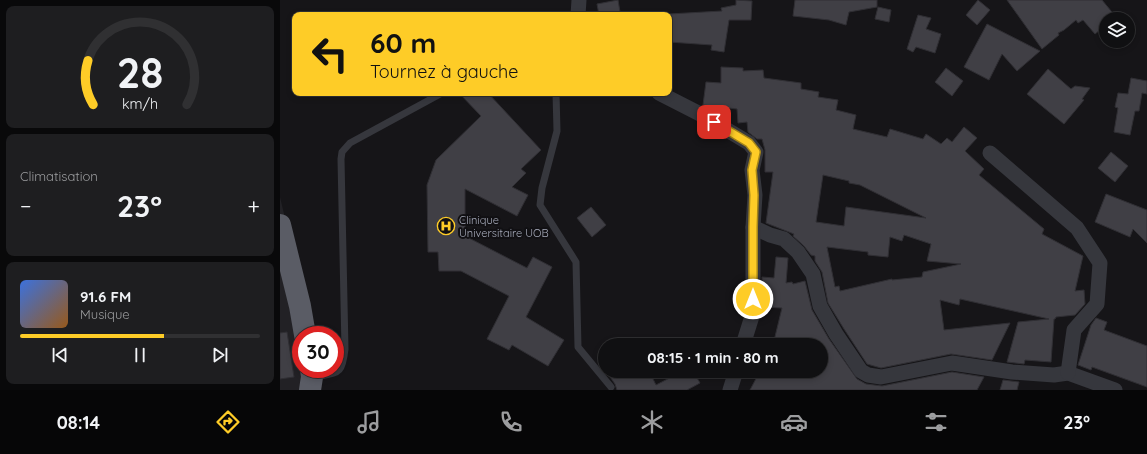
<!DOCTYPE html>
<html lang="fr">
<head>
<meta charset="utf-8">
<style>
  body { margin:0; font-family:Quicksand,sans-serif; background:#1e1e20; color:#f1f3f6; height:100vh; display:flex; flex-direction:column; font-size:15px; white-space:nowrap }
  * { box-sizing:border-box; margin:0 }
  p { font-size:13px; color:#9c9d9f }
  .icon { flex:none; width:22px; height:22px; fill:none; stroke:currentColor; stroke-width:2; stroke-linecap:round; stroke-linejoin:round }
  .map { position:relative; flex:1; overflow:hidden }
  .drawer { display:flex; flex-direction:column; gap:6px; padding:6px; background:#09090a; width:280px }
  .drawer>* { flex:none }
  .top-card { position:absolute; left:12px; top:12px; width:380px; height:84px; border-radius:8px; box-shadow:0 2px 6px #0003,0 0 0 1px #303032; background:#fecc27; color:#111; overflow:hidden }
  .fabs { position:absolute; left:819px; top:12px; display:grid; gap:8px }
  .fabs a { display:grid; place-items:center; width:36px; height:36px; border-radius:50%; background:#101012; box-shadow:0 2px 6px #0003,0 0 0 1px #303032; font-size:20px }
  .speed { position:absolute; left:12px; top:326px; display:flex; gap:8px; font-size:20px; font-weight:700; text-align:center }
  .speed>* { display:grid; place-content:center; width:52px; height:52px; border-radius:50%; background:#101012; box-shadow:0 2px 6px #0003,0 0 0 1px #303032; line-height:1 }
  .speed .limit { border:6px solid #d22; background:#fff; color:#111 }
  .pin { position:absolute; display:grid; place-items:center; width:34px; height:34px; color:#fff; margin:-17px; border-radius:8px; box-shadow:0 2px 6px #0006 }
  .me { position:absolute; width:44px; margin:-22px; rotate:0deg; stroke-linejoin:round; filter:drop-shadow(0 0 3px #0008) }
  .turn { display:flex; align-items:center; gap:14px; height:84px; padding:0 12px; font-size:18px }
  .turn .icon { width:52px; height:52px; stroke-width:2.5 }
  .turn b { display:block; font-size:28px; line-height:34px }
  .big { font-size:30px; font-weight:700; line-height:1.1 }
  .drawer .card { flex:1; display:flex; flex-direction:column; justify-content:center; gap:6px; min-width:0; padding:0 14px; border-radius:8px; background:#1e1e20 }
  .drawer .dial { align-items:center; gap:0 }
  .dial svg { height:104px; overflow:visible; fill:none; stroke:#303032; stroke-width:7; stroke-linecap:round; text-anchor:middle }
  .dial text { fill:#f1f3f6; stroke:none }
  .song { display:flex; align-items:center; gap:12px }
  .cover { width:48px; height:48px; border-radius:6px; background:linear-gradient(135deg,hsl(220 70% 55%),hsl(30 70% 35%)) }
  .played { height:4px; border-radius:2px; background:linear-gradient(90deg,#fecc27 60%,#303032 60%) }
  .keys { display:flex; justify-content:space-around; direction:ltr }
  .heat { display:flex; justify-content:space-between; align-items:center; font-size:22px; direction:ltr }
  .trip { position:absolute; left:318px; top:338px; width:230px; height:40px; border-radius:20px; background:#101012; box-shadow:0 2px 6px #0003,0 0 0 1px #303032; font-weight:700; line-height:40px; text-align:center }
  .menu { display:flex; height:64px; justify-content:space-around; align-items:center; background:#060607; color:#9c9d9f }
  .menu .icon { width:28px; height:28px }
  .menu .current { color:#fecc27 }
  .menu b { font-size:18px; color:#f1f3f6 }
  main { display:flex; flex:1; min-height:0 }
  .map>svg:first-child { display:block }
  .built { fill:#222125 }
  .building { fill:#403f45; stroke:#302f34; fill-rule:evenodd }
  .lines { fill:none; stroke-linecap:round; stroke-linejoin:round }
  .service { stroke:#36373d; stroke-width:7 }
  .minor { stroke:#36373d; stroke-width:15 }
  .trunk { stroke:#5a5c65; stroke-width:22 }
  .route-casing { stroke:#a58519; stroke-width:10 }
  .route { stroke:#fecc27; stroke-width:7 }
  .labels { text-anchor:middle; stroke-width:4; stroke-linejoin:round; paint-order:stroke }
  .poi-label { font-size:11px; fill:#a6aab9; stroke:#111013; text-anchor:start }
</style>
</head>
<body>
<main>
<section class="drawer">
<div class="card dial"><svg viewBox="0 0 100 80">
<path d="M14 69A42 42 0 1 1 86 69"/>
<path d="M14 69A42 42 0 0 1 10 35" stroke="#fecc27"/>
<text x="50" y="56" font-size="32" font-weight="700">28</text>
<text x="50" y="72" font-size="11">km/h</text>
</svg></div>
<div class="card"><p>Climatisation</p>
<div class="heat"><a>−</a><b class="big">23°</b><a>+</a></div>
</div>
<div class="card">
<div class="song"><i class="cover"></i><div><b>91.6 FM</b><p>Musique</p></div></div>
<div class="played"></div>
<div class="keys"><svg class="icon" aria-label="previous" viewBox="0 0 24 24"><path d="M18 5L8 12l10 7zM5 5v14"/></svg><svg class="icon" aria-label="pause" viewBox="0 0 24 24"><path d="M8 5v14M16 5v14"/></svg><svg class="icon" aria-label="next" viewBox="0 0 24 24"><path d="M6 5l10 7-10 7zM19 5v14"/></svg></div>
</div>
</section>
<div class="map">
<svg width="867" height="390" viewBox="0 0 867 390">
  <rect width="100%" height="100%" fill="#161518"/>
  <path class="built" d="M 0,197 L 33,335 L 21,335 L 21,369 L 40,390 L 0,390 Z"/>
  <g class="building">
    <path d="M 338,0 L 340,12 L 319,15 L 317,4 Z"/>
    <path d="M 456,0 L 472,1 L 471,20 L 449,20 L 444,52 L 431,50 L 432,45 L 389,42 L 389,14 L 442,11 L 441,8 L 456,5 Z"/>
    <path d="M 515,0 L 597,0 L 597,7 L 569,12 L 566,25 L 549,20 L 513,16 Z"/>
    <path d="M 698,0 L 710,10 L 697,25 L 686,15 Z"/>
    <path d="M 727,0 L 822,0 L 836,17 L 833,19 L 826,19 L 826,25 L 815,34 L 803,20 L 798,23 L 796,20 L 784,30 L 778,33 L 779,35 L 762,49 Z"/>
    <path d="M 598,7 L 611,10 L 609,22 L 595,19 Z"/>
    <path d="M 638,15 L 651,18 L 646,29 L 661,34 L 655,53 L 636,47 L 633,52 L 627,49 Z"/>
    <path d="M 707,24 L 760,51 L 737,71 L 722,54 L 709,80 L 684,67 Z"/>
    <path d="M 441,67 L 463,68 L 463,71 L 483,70 L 484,78 L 521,83 L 521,89 L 539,92 L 538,97 L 558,100 L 556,110 L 576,115 L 573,129 L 607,137 L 610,129 L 643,139 L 646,134 L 661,144 L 667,138 L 672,142 L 684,127 L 697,138 L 685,151 L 704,169 L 699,175 L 764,229 L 762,234 L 803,256 L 795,291 L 804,290 L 805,304 L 795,315 L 776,317 L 775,319 L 774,319 L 771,362 L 745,360 L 744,364 L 727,362 L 738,322 L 769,319 L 680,299 L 679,305 L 660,300 L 664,330 L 730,323 L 712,360 L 671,354 L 601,368 L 587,364 L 564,329 L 548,303 L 542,272 L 535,261 L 535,256 L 531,255 L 524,246 L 513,236 L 514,234 L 486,223 L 493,172 L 485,172 L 485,150 L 482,139 L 477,139 L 468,132 L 467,122 L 458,123 L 457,109 L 423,105 L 426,82 L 441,83 ZM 543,175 L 569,181 L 569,183 L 580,185 L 646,218 L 566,207 L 564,226 L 536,222 ZM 624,235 L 651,244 L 647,261 L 681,264 L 643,272 L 642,277 L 612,280 L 612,279 L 560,291 L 559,286 L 555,287 L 547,247 L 588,252 L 588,255 L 608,257 L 610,237 L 622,241 Z"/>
    <path d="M 666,68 L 683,81 L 672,96 L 655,82 Z"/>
    <path d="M 768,69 L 791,89 L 795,86 L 810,88 L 802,99 L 804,100 L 784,124 L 747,94 Z"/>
    <path d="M 851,78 L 867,81 L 867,94 L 862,93 L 859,111 L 855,111 L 850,135 L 834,132 L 838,108 L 835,107 L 838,93 L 848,94 Z"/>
    <path d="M 179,93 L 208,93 L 261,150 L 241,169 L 246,173 L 232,187 L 248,195 L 237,216 L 185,189 L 185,236 L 247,268 L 253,257 L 272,267 L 246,317 L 284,340 L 268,366 L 232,345 L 229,350 L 207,339 L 229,296 L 181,271 L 159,271 L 158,252 L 148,252 L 147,185 L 156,160 L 201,116 Z"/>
    <path d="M 831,152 L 848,166 L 835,182 L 818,168 Z"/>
    <path d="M 826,194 L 867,210 L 867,243 L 853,229 L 850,237 L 815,222 Z"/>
    <path d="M 311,207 L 326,225 L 312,237 L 297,218 Z"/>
    <path d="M 496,257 L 508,258 L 506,283 L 512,282 L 513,284 L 525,281 L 532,310 L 549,339 L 577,379 L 586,384 L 602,386 L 672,372 L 704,377 L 697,390 L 470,390 L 480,371 L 541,371 L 541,345 L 493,345 L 502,308 L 484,307 L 485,295 L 482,295 L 482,277 L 494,278 Z"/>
    <path d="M 816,318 L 827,322 L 824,330 L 867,346 L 867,387 L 812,367 L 811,370 L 798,365 L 811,325 Z"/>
    <path d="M 7,332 L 14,377 L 0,379 L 0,333 Z"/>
    <path d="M 326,371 L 369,371 L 376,385 L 403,371 L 413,371 L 420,383 L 407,390 L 337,390 L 335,384 Z"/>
    <path d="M 723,380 L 739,382 L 737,390 L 720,390 Z"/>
  </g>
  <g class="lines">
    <g class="service">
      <path d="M 276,93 L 277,131 L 262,188 L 260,205 L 296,262 L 298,347 L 331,387"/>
      <path d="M 35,377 C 59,372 62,375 65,349 L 61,159 L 62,152 L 70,143 L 162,93"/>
    </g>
    <g class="minor">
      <path d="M 298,15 L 299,0"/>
      <path d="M 379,93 L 424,116 L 469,143 L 476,152 L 472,170 L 475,195 L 473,227 L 490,235 L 504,239 L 518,252 L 533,274 L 540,306 L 556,334 L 581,371 L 588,375 L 601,377 L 672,363 L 732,372 L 774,375 L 788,373 L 835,390"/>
      <path d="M 710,153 L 797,228 L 820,263 L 817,304 L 794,330 L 788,373"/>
      <path d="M 463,345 L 473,313 L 473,227"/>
      <path d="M 450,390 L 456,371"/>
    </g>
    <g class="trunk">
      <path d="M 0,225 L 20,306 L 25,335"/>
      <path d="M 30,390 L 32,377 L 31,369"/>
    </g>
  </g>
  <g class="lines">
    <defs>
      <path id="route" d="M 434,122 L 469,143 L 476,152 L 472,170 L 474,195 L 473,227 L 473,299"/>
    </defs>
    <use href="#route" class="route-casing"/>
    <use href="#route" class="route"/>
  </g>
  <defs>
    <symbol id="hospital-ring" viewBox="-11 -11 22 22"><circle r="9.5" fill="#111013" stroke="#fecc27" stroke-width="1.5"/><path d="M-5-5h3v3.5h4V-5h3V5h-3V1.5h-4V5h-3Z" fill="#fecc27"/></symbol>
  </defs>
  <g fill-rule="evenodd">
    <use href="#hospital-ring" x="156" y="216" width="20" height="20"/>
  </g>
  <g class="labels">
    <g class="poi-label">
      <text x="179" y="224">Clinique<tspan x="179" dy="13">Universitaire UOB</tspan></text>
    </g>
  </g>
</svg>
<div class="fabs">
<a><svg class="icon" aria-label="layers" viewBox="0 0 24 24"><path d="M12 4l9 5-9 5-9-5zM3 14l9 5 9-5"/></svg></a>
</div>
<div class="speed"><div class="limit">30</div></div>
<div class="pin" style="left:434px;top:122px;background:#d93025"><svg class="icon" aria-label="arrive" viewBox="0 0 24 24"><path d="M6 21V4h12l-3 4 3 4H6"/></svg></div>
<svg class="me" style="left:473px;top:299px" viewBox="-20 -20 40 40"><circle r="17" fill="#fecc27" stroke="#fff" stroke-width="3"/><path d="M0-11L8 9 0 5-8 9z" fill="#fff"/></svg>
<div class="trip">08:15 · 1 min · 80 m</div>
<div class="top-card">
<div class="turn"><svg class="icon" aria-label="left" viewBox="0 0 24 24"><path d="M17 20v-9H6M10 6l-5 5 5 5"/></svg><div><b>60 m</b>Tournez à gauche</div></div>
</div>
</div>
</main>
<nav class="menu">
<b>08:14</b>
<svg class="icon current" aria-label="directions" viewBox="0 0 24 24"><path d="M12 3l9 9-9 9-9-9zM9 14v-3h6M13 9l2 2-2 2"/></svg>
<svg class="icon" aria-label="music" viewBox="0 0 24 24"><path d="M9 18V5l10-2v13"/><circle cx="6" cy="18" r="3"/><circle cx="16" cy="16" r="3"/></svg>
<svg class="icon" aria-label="phone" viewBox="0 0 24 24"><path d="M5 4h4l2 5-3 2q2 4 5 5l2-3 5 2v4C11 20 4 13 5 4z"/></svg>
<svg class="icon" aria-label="climate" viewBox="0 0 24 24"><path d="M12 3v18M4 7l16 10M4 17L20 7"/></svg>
<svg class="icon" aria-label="car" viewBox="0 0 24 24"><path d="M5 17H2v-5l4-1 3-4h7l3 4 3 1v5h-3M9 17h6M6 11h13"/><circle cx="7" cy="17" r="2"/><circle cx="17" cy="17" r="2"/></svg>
<svg class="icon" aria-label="filters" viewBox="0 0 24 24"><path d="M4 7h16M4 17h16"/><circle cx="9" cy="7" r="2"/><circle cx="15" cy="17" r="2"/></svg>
<b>23°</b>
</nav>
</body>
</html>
